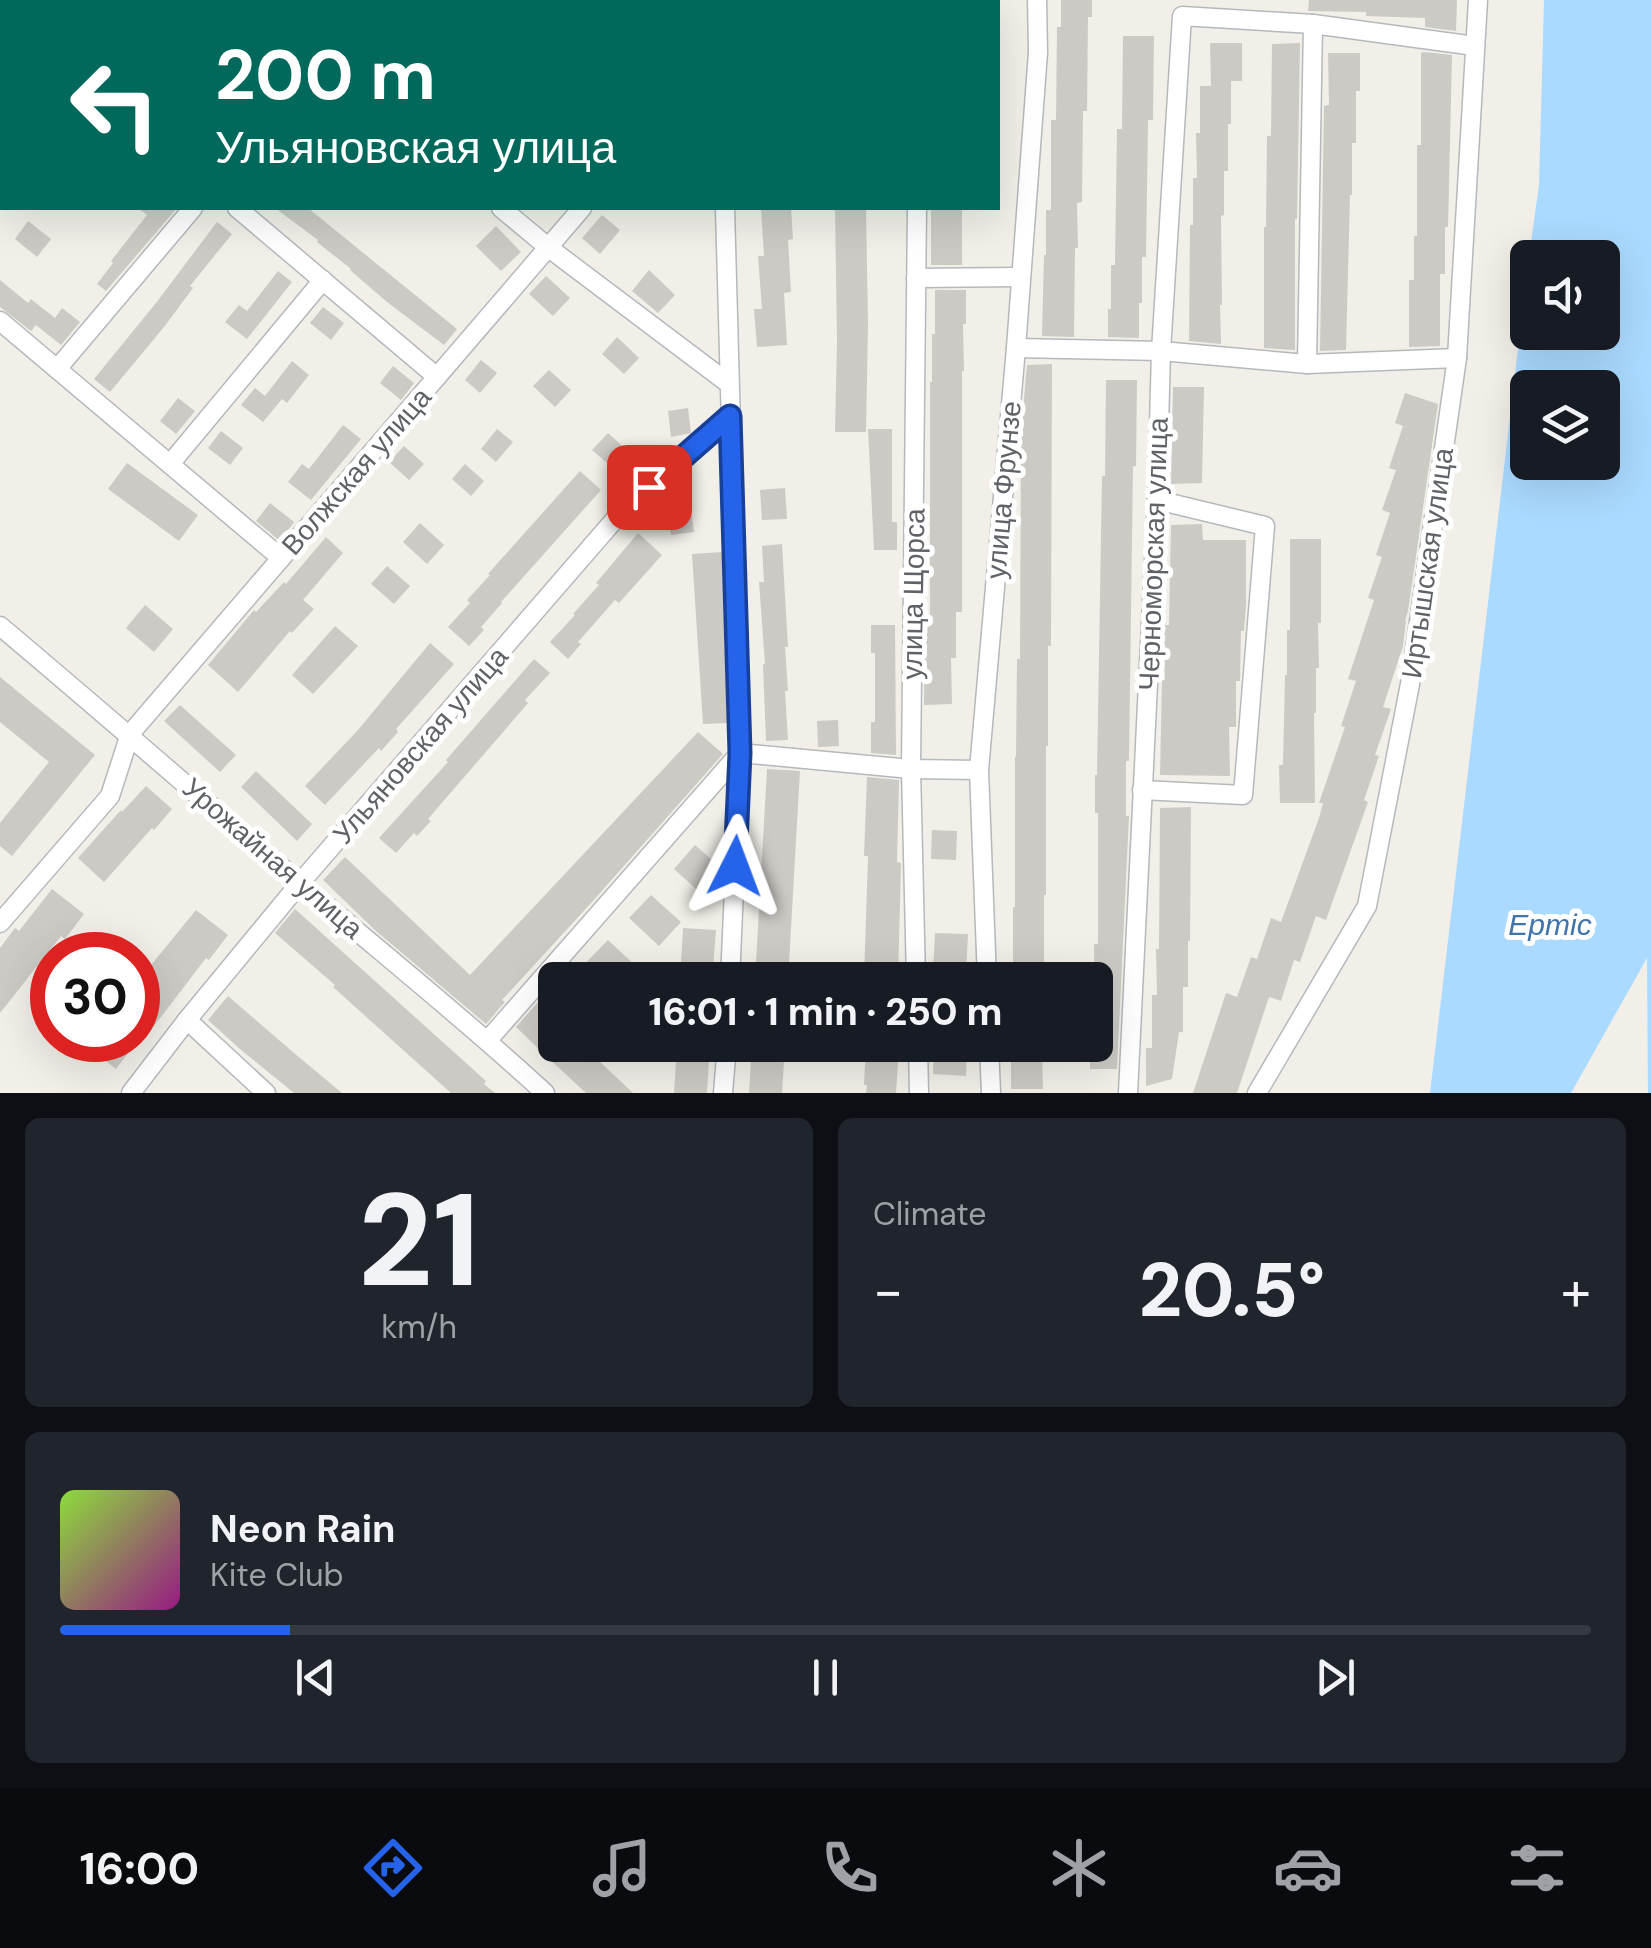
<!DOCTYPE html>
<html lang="en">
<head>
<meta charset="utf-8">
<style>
  body { margin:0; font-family:"DM Sans",sans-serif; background:#20242c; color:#f1f3f6; height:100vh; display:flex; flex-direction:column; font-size:38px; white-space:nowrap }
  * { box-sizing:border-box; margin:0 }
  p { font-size:32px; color:#9ea1a6 }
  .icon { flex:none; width:55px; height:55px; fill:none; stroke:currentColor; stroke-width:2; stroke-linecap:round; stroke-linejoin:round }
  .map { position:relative; height:1093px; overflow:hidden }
  .panel { display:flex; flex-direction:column; gap:25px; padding:25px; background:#0d0f14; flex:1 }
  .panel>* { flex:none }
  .top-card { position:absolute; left:0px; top:0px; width:1000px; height:210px; box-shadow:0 10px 40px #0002; background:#00695c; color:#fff; overflow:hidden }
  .fabs { position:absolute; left:1510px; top:240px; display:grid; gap:20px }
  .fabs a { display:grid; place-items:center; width:110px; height:110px; border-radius:15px; background:#171b24; box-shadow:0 10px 40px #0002; font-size:50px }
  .speed { position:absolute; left:30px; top:932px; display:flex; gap:20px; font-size:50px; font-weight:700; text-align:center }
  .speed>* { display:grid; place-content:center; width:130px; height:130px; border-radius:50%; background:#171b24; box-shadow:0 10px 40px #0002; line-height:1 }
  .speed .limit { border:15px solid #d22; background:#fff; color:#111 }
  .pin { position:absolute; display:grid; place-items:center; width:85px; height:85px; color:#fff; margin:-42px; border-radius:20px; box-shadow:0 5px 15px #0006 }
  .me { position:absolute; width:110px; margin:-55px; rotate:3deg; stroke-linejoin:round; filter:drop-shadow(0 0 8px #0008) }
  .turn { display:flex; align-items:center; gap:35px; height:210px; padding:0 50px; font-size:45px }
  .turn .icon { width:130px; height:130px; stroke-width:2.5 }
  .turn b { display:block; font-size:70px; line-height:85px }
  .big { font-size:75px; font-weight:800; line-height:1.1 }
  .panel .widget { flex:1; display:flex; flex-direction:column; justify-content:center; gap:15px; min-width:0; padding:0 35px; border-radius:15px; background:#20242c }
  .panel .dial { align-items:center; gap:0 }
  .dial b { font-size:130px; line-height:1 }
  .song { display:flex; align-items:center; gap:30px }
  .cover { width:120px; height:120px; border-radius:15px; background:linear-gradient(135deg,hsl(90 70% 55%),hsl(310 70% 35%)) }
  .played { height:10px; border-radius:5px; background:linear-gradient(90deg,#2563eb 15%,#363941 15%) }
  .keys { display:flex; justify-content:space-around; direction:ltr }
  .heat { display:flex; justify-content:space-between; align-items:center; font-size:55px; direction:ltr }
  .panel .tiles { flex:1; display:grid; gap:25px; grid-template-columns:1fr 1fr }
  .widget:last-child { grid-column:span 2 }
  .trip { position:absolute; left:538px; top:962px; width:575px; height:100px; border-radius:15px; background:#171b24; box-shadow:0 10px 40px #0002; font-weight:800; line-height:100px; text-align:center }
  .tab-bar { display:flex; height:160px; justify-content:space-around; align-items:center; background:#090b0e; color:#9ea1a6 }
  .tab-bar .icon { width:70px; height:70px }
  .tab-bar .on { color:#2563eb }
  .tab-bar b { font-size:45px; color:#f1f3f6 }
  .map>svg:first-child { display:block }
  .water { fill:#aadaff; fill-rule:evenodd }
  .building { fill:#cccac5 }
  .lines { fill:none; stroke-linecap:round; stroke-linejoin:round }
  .minor-casing { stroke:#b5b8bc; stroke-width:21 }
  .minor { stroke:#fff; stroke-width:18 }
  .route-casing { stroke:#184099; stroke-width:25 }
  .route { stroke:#2563eb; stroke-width:18 }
  .labels { text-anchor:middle; stroke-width:10; stroke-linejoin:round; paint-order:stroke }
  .street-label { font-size:28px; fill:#5f6368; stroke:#fff }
  .water-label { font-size:30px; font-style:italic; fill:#4174aa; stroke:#fff }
</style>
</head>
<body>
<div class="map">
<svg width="1651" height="1093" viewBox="0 0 1651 1093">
  <rect width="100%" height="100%" fill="#f1efe8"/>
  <path class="water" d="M 1544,0 L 1651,0 L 1651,1093 L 1648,1093 L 1647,958 L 1571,1093 L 1430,1093 L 1527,273 L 1528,332 L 1602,332 L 1602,258 L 1529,257 L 1539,185 ZM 1528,388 L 1602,388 L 1602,462 L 1528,462 Z"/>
  <g class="building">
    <path d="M 1061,0 L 1092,0 L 1092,17 L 1088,17 L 1087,111 L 1083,111 L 1082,202 L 1077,203 L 1078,248 L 1075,248 L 1074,337 L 1042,336 L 1044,255 L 1046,255 L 1046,210 L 1051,210 L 1051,120 L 1056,120 L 1057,27 L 1061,27 Z"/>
    <path d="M 1309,0 L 1457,0 L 1456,31 L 1425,27 L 1425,18 L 1366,16 L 1366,12 L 1308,11 Z"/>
    <path d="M 1123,36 L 1154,36 L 1153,120 L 1148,120 L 1146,257 L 1142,257 L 1142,303 L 1139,303 L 1139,338 L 1108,337 L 1108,309 L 1111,309 L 1111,265 L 1115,265 L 1117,129 L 1122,129 Z"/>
    <path d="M 1210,43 L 1242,43 L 1242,81 L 1231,81 L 1231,124 L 1228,124 L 1228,171 L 1224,171 L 1224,215 L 1221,216 L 1222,305 L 1220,305 L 1221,344 L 1189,341 L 1190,225 L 1193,225 L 1193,178 L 1197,178 L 1196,133 L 1200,133 L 1200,86 L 1211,86 Z"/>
    <path d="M 1300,43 L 1297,219 L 1295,219 L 1295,350 L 1264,348 L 1264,227 L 1266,227 L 1267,136 L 1271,136 L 1272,44 Z"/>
    <path d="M 1424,52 L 1452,55 L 1448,227 L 1445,227 L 1445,274 L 1440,274 L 1440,346 L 1409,347 L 1409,280 L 1414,280 L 1414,236 L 1417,236 L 1417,145 L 1421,145 L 1421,53 Z"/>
    <path d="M 1328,53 L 1360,53 L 1360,91 L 1356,91 L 1356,143 L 1352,143 L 1352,195 L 1350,195 L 1346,350 L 1320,351 L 1324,106 L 1329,105 Z"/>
    <path d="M 138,208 L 177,208 L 106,291 L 97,284 L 113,263 L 111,261 L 147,215 Z"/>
    <path d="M 275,208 L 308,208 L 457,329 L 444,345 L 387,302 L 350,270 L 351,269 L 317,242 L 318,240 Z"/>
    <path d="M 761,208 L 791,208 L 793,239 L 788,240 L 791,292 L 784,293 L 787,345 L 757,347 L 754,309 L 762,309 L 758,256 L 764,256 Z"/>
    <path d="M 835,208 L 866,208 L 868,324 L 866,432 L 835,432 L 837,341 Z"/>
    <rect x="931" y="208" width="31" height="57"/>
    <path d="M 602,215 L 620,230 L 600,254 L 582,238 Z"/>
    <path d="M 28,221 L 51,239 L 37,257 L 15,239 Z"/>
    <path d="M 217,222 L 232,234 L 190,286 L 193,288 L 164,327 L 110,392 L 94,379 L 156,303 Z"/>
    <path d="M 496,226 L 521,252 L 501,271 L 476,246 Z"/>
    <path d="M 649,270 L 675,295 L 658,313 L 632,291 Z"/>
    <path d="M 278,271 L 292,282 L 247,339 L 225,322 L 239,305 L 247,311 Z"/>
    <path d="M 546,276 L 570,298 L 553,316 L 529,294 Z"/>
    <path d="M 0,280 L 28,303 L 31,299 L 55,318 L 62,308 L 80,322 L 61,345 L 36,325 L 31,331 L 0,307 Z"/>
    <path d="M 935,290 L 966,290 L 966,324 L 963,324 L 964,371 L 962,371 L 962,612 L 956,612 L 956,658 L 951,658 L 952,704 L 924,705 L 925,621 L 930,621 L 930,382 L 932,382 L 932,334 L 935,334 Z"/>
    <path d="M 323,307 L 344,323 L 331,340 L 310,323 Z"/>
    <path d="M 617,337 L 639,358 L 624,374 L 602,354 Z"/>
    <path d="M 481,360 L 497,373 L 480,393 L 465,380 Z"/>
    <path d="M 292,361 L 309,375 L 287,403 L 282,399 L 263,422 L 241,405 L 255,388 L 265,396 Z"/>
    <path d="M 1052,364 L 1051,646 L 1048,646 L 1048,746 L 1046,746 L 1046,895 L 1044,895 L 1044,980 L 1013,980 L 1013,907 L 1015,907 L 1015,757 L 1016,757 L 1017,659 L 1020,659 L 1021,433 L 1027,365 Z"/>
    <path d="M 393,366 L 414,383 L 401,400 L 380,383 Z"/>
    <path d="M 549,370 L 571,390 L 555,407 L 533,386 Z"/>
    <path d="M 1106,380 L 1137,380 L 1136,466 L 1133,466 L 1129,761 L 1126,761 L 1126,816 L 1129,816 L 1117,1069 L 1090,1069 L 1090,1045 L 1095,1045 L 1094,944 L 1098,944 L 1098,813 L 1095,813 L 1095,775 L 1097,775 L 1102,476 L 1105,476 Z"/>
    <path d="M 1173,387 L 1204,387 L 1202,483 L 1171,484 Z"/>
    <path d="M 1405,393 L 1438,404 L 1408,611 L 1405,621 L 1406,621 L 1403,646 L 1383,707 L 1391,709 L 1375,755 L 1379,756 L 1364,800 L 1368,802 L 1326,920 L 1316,916 L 1300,962 L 1294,960 L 1281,1001 L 1269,997 L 1237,1093 L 1193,1093 L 1226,993 L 1237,997 L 1251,957 L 1257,959 L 1271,918 L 1281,922 L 1319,818 L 1323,803 L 1319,803 L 1345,727 L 1341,726 L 1356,681 L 1348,679 L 1374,600 L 1368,598 L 1382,557 L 1376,555 L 1390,513 L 1382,510 L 1396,470 L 1389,468 L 1403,426 L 1395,423 Z"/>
    <path d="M 178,398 L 195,411 L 176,434 L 160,421 Z"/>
    <path d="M 688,408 L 691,433 L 671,437 L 668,411 Z"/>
    <path d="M 343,425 L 361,439 L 311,500 L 288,482 L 302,464 L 309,469 Z"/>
    <path d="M 497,429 L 513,442 L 496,462 L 481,449 Z"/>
    <path d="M 868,429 L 892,429 L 892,522 L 897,522 L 897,550 L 874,550 Z"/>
    <path d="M 221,431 L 243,448 L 230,465 L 208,448 Z"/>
    <path d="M 608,433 L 629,452 L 614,469 L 592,450 Z"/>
    <path d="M 404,446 L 424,464 L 409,480 L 389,462 Z"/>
    <path d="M 127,463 L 198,515 L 179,541 L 108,489 Z"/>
    <path d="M 465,464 L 484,481 L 471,496 L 452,479 Z"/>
    <path d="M 580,471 L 601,490 L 501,602 L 502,603 L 481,627 L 484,630 L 469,646 L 448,627 L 470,603 L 467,600 L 490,575 L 488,574 Z"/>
    <path d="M 785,488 L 787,519 L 762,520 L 760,490 Z"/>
    <path d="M 270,503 L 294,522 L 280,541 L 256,521 Z"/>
    <path d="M 690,503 L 694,532 L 671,535 L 667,506 Z"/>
    <path d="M 420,523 L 444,545 L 427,564 L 403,542 Z"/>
    <path d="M 1202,524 L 1203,540 L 1246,540 L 1246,604 L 1244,631 L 1241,631 L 1240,681 L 1236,681 L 1236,727 L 1229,727 L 1230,776 L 1160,775 L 1162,680 L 1165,680 L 1164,625 L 1169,625 L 1171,525 Z"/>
    <path d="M 638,533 L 662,555 L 619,603 L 615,600 L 578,642 L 581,644 L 568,659 L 550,642 L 575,615 L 573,614 L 599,585 L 596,583 Z"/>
    <path d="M 326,537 L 343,553 L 303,600 L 314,609 L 292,633 L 290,631 L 238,692 L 208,665 L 254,610 L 256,612 L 284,582 L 286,584 Z"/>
    <path d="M 1290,539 L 1321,539 L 1321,623 L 1318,623 L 1319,668 L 1316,668 L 1316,713 L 1314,713 L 1315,803 L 1280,803 L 1279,765 L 1283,765 L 1285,675 L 1287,675 L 1287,630 L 1290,630 Z"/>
    <path d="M 782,544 L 788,647 L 785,647 L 788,691 L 785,691 L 788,740 L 766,741 L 763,664 L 765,664 L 759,582 L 764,582 L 762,546 Z"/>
    <path d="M 722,552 L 727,723 L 703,724 L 692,554 Z"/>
    <path d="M 387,566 L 410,586 L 394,604 L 371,584 Z"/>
    <path d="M 145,605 L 173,629 L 154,652 L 126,628 Z"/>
    <path d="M 871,625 L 895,625 L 896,755 L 871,753 L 871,722 L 875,722 L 875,653 L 871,653 Z"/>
    <path d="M 335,626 L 358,646 L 313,694 L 292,675 Z"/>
    <path d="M 430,643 L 454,664 L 396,729 L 398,732 L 381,751 L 379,748 L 325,805 L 305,786 L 358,730 Z"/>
    <path d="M 534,659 L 550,673 L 525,700 L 528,703 L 428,819 L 431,821 L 417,836 L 414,833 L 396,853 L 379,838 L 448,762 L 446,760 Z"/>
    <path d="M 0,677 L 95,755 L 12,856 L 0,846 L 0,823 L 49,762 L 0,722 Z"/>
    <path d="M 180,705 L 236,755 L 220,772 L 164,721 Z"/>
    <path d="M 838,720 L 839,746 L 818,747 L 817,721 Z"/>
    <path d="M 698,732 L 723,754 L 592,902 L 502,1000 L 505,1002 L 486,1024 L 376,931 L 323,880 L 345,857 L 470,975 Z"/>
    <path d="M 767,769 L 800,771 L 788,980 L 755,980 Z"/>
    <path d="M 256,771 L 312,824 L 297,841 L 241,787 Z"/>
    <path d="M 867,777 L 899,780 L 897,862 L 901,863 L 898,980 L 864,980 L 868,856 L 864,856 Z"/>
    <path d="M 146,786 L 172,809 L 154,830 L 152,828 L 104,882 L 78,858 L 121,810 L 122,812 Z"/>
    <path d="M 1191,807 L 1190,941 L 1188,941 L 1188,987 L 1183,987 L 1183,1032 L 1179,1032 L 1172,1079 L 1146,1086 L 1146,1048 L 1152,1048 L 1152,995 L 1157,995 L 1156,949 L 1159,949 L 1160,808 Z"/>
    <path d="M 932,830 L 957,831 L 956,860 L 931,859 Z"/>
    <path d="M 695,845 L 722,869 L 722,876 L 704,896 L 674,869 Z"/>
    <path d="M 52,889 L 84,914 L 65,939 L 61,936 L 0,1013 L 0,948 L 15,928 L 19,931 Z"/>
    <path d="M 651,895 L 681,922 L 659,946 L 629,918 Z"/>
    <path d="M 295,909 L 486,1081 L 484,1084 L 495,1093 L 451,1093 L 333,987 L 335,985 L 275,933 Z"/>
    <path d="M 196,910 L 228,935 L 209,960 L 206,958 L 148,1034 L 144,1032 L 116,1069 L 79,1040 L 138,1040 L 138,981 Z"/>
    <path d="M 683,928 L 716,930 L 712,980 L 680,980 Z"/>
    <path d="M 935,933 L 968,934 L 966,974 L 933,972 Z"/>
    <path d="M 608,940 L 638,968 L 627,980 L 569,980 Z"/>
    <path d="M 228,996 L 294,1053 L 342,1093 L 294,1093 L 240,1049 L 208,1020 Z"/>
    <path d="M 538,1002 L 555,1019 L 555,1045 L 582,1045 L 633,1093 L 586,1093 L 545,1055 L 516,1027 Z"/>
    <path d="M 677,1045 L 710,1045 L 707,1093 L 674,1093 Z"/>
    <path d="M 752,1045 L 785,1045 L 782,1093 L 749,1093 Z"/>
    <path d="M 934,1045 L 967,1045 L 966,1076 L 933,1074 Z"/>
    <path d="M 866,1046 L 899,1048 L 896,1093 L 866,1093 L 867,1085 L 864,1085 Z"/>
    <path d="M 1011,1051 L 1042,1051 L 1043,1089 L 1011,1089 Z"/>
  </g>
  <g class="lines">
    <defs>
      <g id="minor">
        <path d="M 253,0 L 256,2"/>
        <path d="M 722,0 L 722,2"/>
        <path d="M 916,0 L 917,2"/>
        <path d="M 144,2 L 146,0"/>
        <path d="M 485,2 L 486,0"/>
        <path d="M 0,194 L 2,191"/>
        <path d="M 237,208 L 437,377"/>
        <path d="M 501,208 L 549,248 L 728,383"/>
        <path d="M 725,208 L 740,753 L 730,980"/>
        <path d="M 916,278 L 1020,277"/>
        <path d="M 0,321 L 281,558"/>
        <path d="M 1016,348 L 1161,351 L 1307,364 L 1457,358"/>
        <path d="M 1307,364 L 1313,24"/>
        <path d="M 57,369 L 193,208"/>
        <path d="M 170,464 L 323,280"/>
        <path d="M 0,626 C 101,711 201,798 301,884 C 383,954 466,1020 545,1093"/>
        <path d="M 1142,790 L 1243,795 L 1265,526 L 1157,500"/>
        <path d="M 0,923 L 110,796 L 130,734 L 582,208"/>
        <path d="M 916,980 L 911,769 L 917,208"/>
        <path d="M 987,980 L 979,770 L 1016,348 L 1038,52 L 1037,0"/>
        <path d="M 187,1020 L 266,1093"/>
        <path d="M 488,1040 L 740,753 L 911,769 L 979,770"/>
        <path d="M 918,1045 L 919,1093"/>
        <path d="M 989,1045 L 991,1093"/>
        <path d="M 131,1093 L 187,1020 L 300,883 L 623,510 L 730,416"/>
        <path d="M 723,1093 L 727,1045"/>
        <path d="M 1128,1093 L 1157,500 L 1161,351 L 1182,16 L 1313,24 L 1475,46"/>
        <path d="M 1257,1093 L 1367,906 L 1410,684 L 1457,358 L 1478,0"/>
      </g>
    </defs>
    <use href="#minor" class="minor-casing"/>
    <use href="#minor" class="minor"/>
  </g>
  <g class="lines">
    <defs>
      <path id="route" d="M 649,487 L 730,416 L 740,753 L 735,866"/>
    </defs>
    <use href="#route" class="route-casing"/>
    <use href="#route" class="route"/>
  </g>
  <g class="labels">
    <g class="street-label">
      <text transform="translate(356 471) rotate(-49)" y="10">Волжская улица</text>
      <text transform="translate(1003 490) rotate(-85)" y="10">улица Фрунзе</text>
      <text transform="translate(1153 554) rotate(-88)" y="10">Черноморская улица</text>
      <text transform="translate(1427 563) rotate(-82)" y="10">Иртышская улица</text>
      <text transform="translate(913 594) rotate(-89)" y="10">улица Щорса</text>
      <text transform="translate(420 745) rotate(-49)" y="10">Ульяновская улица</text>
      <text transform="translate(273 858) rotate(41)" y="10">Урожайная улица</text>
    </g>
    <g class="water-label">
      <text x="1550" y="935">Ертіс</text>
    </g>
  </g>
</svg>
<div class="fabs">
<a><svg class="icon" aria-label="sound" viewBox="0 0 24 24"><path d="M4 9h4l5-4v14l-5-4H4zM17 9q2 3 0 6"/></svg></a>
<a><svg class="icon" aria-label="layers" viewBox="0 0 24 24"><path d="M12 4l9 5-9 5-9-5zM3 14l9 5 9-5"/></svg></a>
</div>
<div class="speed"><div class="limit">30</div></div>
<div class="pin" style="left:649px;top:487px;background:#d93025"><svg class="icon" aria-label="arrive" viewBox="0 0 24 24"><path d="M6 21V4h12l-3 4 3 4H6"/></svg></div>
<svg class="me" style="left:735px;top:866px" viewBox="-20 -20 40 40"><path d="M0-17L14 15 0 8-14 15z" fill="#2563eb" stroke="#fff" stroke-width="4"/></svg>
<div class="trip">16:01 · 1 min · 250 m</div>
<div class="top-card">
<div class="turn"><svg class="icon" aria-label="left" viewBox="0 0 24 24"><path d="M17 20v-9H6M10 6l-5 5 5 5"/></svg><div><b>200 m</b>Ульяновская улица</div></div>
</div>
</div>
<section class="panel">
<div class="tiles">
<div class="widget dial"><b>21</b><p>km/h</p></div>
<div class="widget"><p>Climate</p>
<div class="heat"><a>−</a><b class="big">20.5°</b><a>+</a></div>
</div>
<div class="widget">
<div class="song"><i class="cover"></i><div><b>Neon Rain</b><p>Kite Club</p></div></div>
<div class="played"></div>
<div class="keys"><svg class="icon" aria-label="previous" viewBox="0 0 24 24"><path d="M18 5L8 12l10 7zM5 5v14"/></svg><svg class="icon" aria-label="pause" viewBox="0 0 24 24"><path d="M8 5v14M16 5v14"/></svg><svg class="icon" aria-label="next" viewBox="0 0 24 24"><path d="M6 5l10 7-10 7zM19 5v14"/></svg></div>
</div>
</div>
</section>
<nav class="tab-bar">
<b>16:00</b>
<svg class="icon on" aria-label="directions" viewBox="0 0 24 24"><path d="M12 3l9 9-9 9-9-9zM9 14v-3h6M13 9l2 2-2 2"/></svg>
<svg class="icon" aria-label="music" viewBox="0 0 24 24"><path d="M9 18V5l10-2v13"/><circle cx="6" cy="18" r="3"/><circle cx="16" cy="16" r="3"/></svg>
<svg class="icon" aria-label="phone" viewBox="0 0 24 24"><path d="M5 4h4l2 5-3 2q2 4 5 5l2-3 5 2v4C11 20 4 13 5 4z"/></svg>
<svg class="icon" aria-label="climate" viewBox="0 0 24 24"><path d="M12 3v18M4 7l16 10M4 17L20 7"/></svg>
<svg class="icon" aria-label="car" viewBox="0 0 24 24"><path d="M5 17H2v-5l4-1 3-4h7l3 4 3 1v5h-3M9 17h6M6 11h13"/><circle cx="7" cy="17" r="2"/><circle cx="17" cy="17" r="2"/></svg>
<svg class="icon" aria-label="filters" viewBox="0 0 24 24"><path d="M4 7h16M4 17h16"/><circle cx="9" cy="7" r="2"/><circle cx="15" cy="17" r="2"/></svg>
</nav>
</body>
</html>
